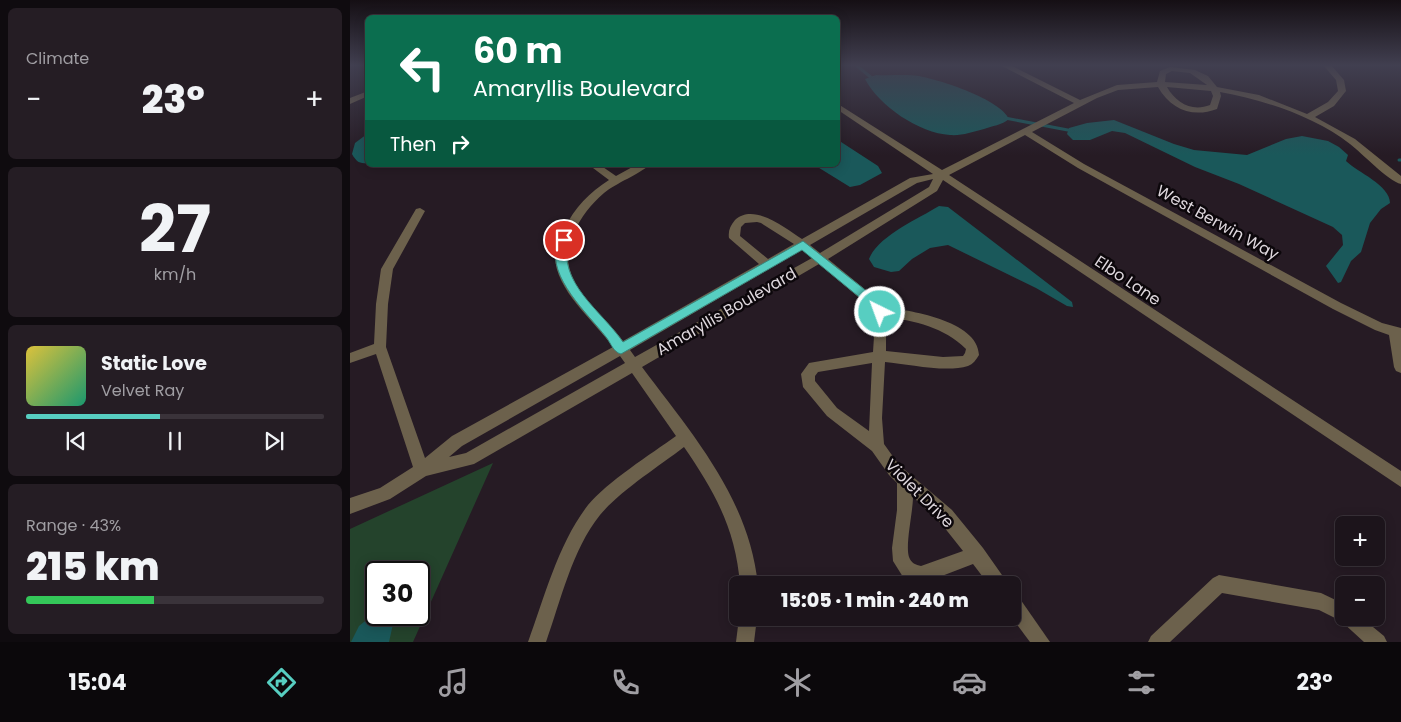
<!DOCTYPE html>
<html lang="en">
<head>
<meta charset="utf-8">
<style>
  body { margin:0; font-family:Poppins,sans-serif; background:#251d24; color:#f1f3f6; height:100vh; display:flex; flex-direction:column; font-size:19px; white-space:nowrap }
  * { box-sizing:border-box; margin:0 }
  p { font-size:16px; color:#a09ea3 }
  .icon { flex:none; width:28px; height:28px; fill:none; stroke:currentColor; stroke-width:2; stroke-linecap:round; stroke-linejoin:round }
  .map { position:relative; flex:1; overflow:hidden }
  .details { display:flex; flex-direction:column; gap:8px; padding:8px; background:#0f0b0f; width:350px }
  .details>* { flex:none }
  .guide { position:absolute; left:15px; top:15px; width:475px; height:152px; border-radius:8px; box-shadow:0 2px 12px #0003,0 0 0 1px #3a333a; background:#0b6e4f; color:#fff; overflow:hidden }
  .fabs { position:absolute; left:985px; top:516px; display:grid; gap:10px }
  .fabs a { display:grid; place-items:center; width:50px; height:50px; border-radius:8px; background:#1c141b; box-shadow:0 2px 12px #0003,0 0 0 1px #3a333a; font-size:25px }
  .speed { position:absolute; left:15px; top:561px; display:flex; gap:10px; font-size:25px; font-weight:700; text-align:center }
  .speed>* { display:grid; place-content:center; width:65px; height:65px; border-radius:50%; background:#1c141b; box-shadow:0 2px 12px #0003,0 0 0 1px #3a333a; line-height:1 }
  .speed .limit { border:2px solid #111; border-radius:8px; background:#fff; color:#111 }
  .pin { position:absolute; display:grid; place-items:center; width:42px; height:42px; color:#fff; margin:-21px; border:2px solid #fff; border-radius:50%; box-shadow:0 1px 5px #0007 }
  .me { position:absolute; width:55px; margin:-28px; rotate:318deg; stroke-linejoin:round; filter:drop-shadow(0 0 4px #0008) }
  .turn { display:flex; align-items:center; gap:18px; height:105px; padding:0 25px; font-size:22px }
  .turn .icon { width:65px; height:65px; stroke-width:2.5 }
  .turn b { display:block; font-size:35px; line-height:42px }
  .then { display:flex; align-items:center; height:48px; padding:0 25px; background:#0003; gap:10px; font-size:19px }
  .big { font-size:38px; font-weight:800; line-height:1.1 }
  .details .tile { flex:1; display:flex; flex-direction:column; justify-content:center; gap:8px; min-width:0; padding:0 18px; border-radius:8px; background:#251d24 }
  .details .dial { align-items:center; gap:0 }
  .dial b { font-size:65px; line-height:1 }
  .song { display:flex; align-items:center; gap:15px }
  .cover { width:60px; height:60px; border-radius:8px; background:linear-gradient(135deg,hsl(50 70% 55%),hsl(160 70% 35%)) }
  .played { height:5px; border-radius:2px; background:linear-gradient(90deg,#57cec1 45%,#3a333a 45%) }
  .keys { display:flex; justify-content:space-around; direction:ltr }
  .heat { display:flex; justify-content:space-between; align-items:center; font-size:28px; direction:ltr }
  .charge { height:8px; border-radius:4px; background:linear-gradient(90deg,#34c759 43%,#3a333a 0) }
  .trip { position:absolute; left:379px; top:576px; width:292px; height:50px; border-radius:8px; background:#1c141b; box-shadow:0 2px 12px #0003,0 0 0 1px #3a333a; font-weight:800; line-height:50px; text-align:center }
  .tabs { display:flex; height:80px; justify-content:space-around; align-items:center; background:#0b080b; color:#a09ea3 }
  .tabs .icon { width:35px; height:35px }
  .tabs .active { color:#57cec1 }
  .tabs b { font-size:22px; color:#f1f3f6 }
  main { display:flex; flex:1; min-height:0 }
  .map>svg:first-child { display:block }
  .green { fill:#24432c; fill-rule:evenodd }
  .water { fill:#1a585a }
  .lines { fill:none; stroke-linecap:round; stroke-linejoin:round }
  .stream { stroke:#1a585a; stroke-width:3 }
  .minor { fill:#6c614c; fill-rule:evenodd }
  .route { fill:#57cec1; stroke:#39867d }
  .labels { text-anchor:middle; stroke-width:5; stroke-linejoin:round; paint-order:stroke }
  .street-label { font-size:16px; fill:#dfd8de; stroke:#0c070b }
</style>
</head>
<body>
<main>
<section class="details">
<div class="tile"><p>Climate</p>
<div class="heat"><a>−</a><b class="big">23°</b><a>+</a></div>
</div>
<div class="tile dial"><b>27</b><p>km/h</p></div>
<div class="tile">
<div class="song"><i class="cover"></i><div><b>Static Love</b><p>Velvet Ray</p></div></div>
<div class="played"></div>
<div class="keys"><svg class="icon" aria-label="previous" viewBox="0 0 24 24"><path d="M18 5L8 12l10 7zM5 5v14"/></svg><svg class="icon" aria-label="pause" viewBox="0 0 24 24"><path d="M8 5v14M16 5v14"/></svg><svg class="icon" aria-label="next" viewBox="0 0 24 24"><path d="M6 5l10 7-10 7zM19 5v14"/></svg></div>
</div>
<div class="tile"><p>Range · 43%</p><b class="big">215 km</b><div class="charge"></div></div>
</section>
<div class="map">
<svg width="1051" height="642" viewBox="0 0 1051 642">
  <rect width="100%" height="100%" fill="#261b24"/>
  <path class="green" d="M 143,463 L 63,642 L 0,642 L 0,529 ZM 26,572 L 69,572 L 69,615 L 26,615 Z"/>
  <g class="water">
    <path d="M 526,75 C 540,76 555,74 569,76 C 590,80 650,99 659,119 C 652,125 642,126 634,129 C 623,132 611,136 600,135 C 569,133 529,106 515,79 Z"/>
    <path d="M 764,120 L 824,144 L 844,150 L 897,155 L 936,139 L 952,136 L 978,141 L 989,147 L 998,155 L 996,161 C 1007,172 1040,185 1040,203 L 1031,209 L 1020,223 L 1011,252 L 1001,261 L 991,282 L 988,283 L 976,266 L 993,245 L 992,235 L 983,227 L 889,184 L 845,167 L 775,133 L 762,131 L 740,140 L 723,140 L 717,134 L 719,128 L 737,123 Z"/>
    <path d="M 17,134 L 17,163 C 9,164 6,161 2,154 L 5,143 Z"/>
    <path d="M 488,140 L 528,166 L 532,173 L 510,185 L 500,187 L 466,166 L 456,165 L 488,165 Z"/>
    <path d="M 589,206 L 598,207 L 722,302 L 723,307 L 717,306 L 686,288 L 598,245 L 580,248 L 562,259 L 549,271 L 541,272 L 524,267 L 519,259 C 528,236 568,219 589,206 Z"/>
    <path d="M 26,612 L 26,615 L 45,615 L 39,642 L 1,642 L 9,626 Z"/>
  </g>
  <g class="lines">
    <g class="stream">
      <path d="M 506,65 L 523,79"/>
      <path d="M 655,118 L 723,131"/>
      <path d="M 1049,160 L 1051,160"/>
    </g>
    <g class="minor">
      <path d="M 650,65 L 660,65 L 730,100 L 767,85 L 807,82 L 810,71 L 820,67 L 845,70 L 858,76 L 867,87 L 909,95 L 957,114 L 978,102 L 988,91 L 986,80 L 973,65 L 981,65 L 994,80 L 996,91 L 984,106 L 965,117 L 1005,139 L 1051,176 L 1051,184 C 1038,181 1012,153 1000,144 C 964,116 914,100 870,92 L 871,96 L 867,109 C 843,118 821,110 808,87 L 768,90 L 747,98 L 682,132 L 734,164 L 991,303 L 1032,323 L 1051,328 L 1051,373 L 1046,371 L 1044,367 L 1039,335 L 1025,330 L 983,309 L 728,168 L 675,135 L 599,175 L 1051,471 L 1051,487 L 593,180 L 587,191 L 478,259 L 528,300 L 532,307 C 558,310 628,320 629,355 C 626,360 623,364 618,366 C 596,373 558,364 535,362 L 532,418 L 534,444 L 549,465 L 602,510 L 633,548 L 659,585 L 639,585 L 623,564 L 571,584 L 553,577 L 543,561 L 542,548 L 547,510 L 547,483 L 539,475 L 522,451 L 477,416 L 453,387 L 451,374 L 459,363 L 523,352 L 525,321 L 519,306 L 469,264 L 292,367 C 342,434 399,498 408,585 L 390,585 C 386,530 365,492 334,447 C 308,467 270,491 250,515 C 222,550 211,600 196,642 L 178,642 C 195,596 208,544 238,505 C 257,482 301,454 326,436 L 282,373 L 124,464 L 76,476 L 40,499 L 0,514 L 0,498 L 30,488 L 63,467 L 26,354 L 0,363 L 0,353 L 24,344 L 26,304 L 31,269 L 66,209 L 70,208 L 75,211 L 43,269 L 38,304 L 36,347 L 75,458 L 102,436 L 263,347 C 245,321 203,289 205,253 C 206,244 210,236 215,228 C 224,208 240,192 259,180 L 239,165 L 250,165 L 266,176 L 286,165 L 299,165 C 290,174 266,183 254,193 C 241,204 231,217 224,232 C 201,279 249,308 273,341 L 409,264 L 379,238 C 378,231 380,226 385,220 C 404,202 436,229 452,239 L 560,178 L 583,174 L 488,110 L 488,104 L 592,170 L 724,103 ZM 822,71 L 840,73 L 857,85 L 815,82 L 816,74 ZM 817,87 L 861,91 L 863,96 L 860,105 C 842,112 826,103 817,87 ZM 583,179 L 579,187 L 470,253 L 460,245 L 567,183 ZM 407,222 L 411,223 L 444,244 L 418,259 L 390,236 L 391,227 L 395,223 ZM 452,250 L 462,258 L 285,357 L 280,350 ZM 536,317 C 565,321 594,327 616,349 L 615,353 L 613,356 L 593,357 L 536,351 ZM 270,356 L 275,363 L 116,453 L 99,457 L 112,446 ZM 522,363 L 519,431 L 487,408 L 465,381 L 465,376 L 468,372 ZM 563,497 L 590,522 L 613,551 L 571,566 C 566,565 561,563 559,557 C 555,545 563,512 563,497 Z"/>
      <path d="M 18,91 L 18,96 L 0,104 L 0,98 Z"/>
      <path d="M 869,575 L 971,593 L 994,604 L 994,618 L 1012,618 L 1034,636 L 1037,642 L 1014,642 L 991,621 L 969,610 L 872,593 L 820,642 L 798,642 L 801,636 L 863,578 Z"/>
      <path d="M 662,593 L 668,596 L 700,642 L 680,642 L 662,618 Z"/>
      <path d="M 389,618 L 407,618 L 404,642 L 386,642 Z"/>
    </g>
  </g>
  <linearGradient id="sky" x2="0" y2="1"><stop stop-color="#150f14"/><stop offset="0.42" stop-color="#413f50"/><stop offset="1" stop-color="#413f50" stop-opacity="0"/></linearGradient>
  <rect width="1051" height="155" fill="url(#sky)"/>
  <path class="route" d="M 214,236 L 219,240 C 206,282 252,311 273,342 L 453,241 L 528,300 L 535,312 L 530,317 L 526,315 L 520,306 L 452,250 L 271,354 C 263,352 261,343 256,337 C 238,314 197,277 207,245 C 209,240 209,238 214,236 Z"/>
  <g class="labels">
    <g class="street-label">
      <text transform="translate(868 222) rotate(29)" y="6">West Berwin Way</text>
      <text transform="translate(778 280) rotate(34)" y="6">Elbo Lane</text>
      <text transform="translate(376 311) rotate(-30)" y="6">Amaryllis Boulevard</text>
      <text transform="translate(570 493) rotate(45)" y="6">Violet Drive</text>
    </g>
  </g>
</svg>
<div class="fabs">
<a>+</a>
<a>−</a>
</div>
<div class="speed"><div class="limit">30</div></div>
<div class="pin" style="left:214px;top:240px;background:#d93025"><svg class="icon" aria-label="arrive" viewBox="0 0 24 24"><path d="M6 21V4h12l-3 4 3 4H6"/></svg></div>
<svg class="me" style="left:530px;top:312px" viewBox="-20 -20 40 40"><circle r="17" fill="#57cec1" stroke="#fff" stroke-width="3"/><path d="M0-11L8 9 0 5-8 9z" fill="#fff"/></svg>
<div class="trip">15:05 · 1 min · 240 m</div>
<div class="guide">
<div class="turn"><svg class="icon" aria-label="left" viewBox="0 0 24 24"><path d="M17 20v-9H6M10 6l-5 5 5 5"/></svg><div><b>60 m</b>Amaryllis Boulevard</div></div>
<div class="then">Then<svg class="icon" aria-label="right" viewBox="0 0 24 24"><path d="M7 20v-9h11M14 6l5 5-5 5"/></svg></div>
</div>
</div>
</main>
<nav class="tabs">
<b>15:04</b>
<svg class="icon active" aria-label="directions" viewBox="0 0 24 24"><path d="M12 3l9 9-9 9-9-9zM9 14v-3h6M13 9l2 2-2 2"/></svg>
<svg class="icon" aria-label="music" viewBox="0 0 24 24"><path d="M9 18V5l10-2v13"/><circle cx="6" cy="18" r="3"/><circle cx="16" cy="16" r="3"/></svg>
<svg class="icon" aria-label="phone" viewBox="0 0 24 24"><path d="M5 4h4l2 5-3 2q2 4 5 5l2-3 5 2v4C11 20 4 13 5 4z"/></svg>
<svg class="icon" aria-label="climate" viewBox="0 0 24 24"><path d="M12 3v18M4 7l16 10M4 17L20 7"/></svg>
<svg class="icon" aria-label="car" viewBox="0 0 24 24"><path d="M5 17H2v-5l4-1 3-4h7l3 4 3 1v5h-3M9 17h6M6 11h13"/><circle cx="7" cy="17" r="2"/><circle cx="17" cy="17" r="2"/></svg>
<svg class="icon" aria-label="filters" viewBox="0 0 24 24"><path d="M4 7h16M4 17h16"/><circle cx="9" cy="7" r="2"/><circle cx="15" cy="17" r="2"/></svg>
<b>23°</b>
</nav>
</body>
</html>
